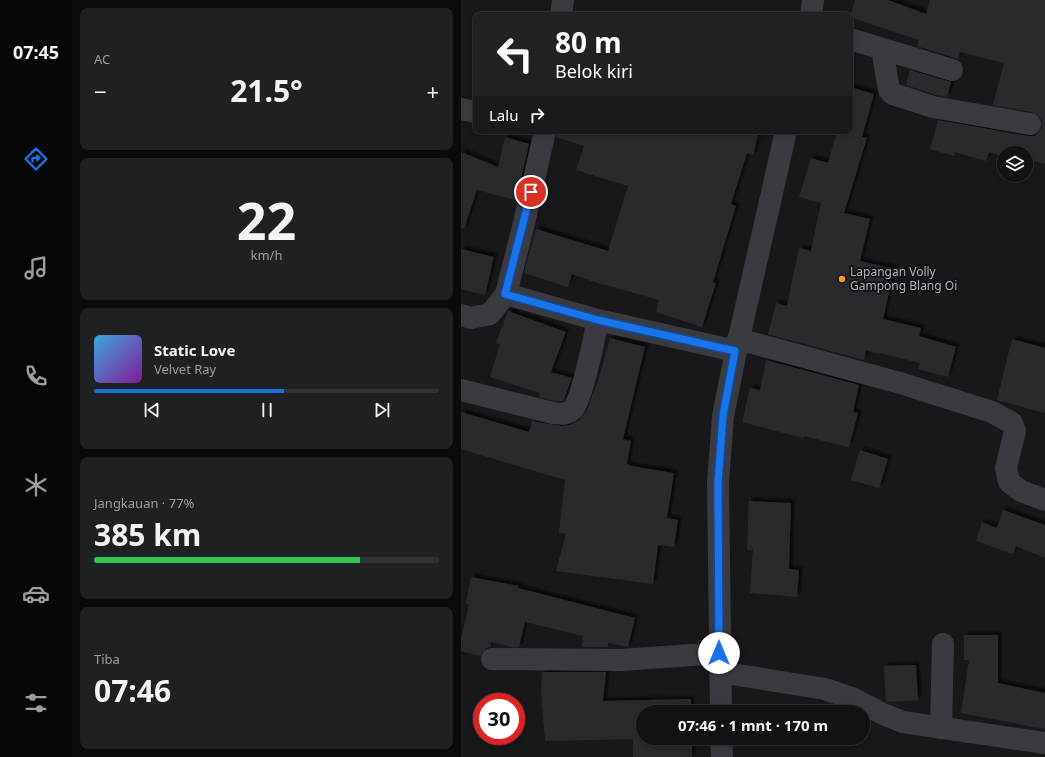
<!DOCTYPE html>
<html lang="id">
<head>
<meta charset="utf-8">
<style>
  body { margin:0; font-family:"Noto Sans",sans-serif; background:#1f2022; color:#f1f3f6; height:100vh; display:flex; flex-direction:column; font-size:15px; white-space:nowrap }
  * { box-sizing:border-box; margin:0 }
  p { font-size:13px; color:#9c9ea0 }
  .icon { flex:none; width:22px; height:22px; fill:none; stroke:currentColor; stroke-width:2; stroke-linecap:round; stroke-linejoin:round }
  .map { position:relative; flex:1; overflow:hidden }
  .details { display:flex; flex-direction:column; gap:8px; padding:8px; background:#0a0a0b; width:389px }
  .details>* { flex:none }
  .top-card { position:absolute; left:12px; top:12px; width:380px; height:122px; border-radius:8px; box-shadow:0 2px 6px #0003,0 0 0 1px #313234; background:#202124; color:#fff; overflow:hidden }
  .tools { position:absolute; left:536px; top:146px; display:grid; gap:8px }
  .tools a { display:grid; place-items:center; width:36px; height:36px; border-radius:50%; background:#121214; box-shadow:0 2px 6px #0003,0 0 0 1px #313234; font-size:20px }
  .speed { position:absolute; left:12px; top:693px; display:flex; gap:8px; font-size:20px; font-weight:700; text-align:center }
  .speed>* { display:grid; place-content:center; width:52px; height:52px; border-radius:50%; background:#121214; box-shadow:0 2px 6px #0003,0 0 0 1px #313234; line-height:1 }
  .speed .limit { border:6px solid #d22; background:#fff; color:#111 }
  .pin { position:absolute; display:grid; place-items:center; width:34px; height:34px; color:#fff; margin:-17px; border:2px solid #fff; border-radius:50%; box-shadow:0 1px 4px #0007 }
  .me { position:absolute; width:44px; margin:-22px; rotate:0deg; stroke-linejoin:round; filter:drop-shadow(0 0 3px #0008) }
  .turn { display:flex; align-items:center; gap:14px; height:84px; padding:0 16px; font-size:18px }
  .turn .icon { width:52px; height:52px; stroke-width:2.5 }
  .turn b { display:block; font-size:28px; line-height:34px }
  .then { display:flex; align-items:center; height:38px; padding:0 16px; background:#0003; gap:8px; font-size:15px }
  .big { font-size:30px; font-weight:700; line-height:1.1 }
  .details .card { flex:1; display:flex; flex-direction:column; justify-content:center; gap:6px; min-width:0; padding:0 14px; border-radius:8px; background:#1f2022 }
  .details .dial { align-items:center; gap:0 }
  .dial b { font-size:52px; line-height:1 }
  .song { display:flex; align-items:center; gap:12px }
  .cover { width:48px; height:48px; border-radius:6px; background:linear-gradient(135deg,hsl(200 70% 55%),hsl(290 70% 35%)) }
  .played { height:4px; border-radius:2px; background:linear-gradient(90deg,#1a73e8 55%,#313234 55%) }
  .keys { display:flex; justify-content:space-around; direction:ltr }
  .heat { display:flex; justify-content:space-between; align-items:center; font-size:22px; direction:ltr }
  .charge { height:6px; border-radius:3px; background:linear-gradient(90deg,#34c759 77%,#313234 0) }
  .trip { position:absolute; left:175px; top:705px; width:234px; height:40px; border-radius:20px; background:#121214; box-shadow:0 2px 6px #0003,0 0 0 1px #313234; font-weight:700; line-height:40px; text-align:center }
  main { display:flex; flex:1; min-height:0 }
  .tabs { display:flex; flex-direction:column; width:72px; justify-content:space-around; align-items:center; background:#070708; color:#9c9ea0 }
  .tabs .icon { width:28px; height:28px }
  .tabs .on { color:#1a73e8 }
  .tabs b { font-size:18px; color:#f1f3f6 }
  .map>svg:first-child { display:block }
  .building { fill:#2b2b2e; filter:url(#shadow) }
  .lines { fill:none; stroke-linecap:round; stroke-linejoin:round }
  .minor { stroke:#393b40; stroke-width:22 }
  .route-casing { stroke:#114b97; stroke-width:10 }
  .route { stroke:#1a73e8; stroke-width:7 }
  .poi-dot { fill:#ff992b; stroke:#131315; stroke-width:1.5 }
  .labels { text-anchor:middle; stroke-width:4; stroke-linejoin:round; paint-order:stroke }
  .poi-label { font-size:12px; fill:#a9b1bb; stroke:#131315; text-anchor:start }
</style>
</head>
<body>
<main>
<nav class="tabs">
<b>07:45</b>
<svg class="icon on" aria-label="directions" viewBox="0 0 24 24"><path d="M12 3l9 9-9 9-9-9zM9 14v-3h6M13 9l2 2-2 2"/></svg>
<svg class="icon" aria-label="music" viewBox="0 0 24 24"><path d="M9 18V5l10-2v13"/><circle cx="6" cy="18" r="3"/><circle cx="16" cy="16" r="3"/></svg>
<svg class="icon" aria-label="phone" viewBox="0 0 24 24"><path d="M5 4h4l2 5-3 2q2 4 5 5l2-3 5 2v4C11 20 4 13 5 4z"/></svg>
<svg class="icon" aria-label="climate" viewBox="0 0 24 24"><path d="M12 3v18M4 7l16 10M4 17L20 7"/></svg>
<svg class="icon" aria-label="car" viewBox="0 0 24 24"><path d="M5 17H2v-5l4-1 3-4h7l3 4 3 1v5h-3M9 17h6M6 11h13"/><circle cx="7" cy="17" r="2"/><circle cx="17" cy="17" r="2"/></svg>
<svg class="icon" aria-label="filters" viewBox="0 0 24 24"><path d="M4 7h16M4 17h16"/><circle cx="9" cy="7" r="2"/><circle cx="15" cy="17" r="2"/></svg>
</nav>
<section class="details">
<div class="card"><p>AC</p>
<div class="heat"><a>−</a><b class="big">21.5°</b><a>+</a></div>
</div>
<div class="card dial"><b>22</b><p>km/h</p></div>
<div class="card">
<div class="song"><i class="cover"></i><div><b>Static Love</b><p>Velvet Ray</p></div></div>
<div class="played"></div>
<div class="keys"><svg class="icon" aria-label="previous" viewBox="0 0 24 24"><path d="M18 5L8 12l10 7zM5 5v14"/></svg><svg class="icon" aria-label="pause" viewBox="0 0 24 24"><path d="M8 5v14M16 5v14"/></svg><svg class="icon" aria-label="next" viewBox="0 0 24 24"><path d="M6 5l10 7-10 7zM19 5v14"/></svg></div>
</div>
<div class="card"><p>Jangkauan · 77%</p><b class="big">385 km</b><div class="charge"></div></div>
<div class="card"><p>Tiba</p><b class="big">07:46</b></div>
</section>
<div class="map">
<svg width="584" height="757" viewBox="0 0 584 757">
  <defs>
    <filter id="shadow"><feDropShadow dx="3.5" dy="-3.5" stdDeviation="1" flood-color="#0009"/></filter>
  </defs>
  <rect width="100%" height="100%" fill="#18181a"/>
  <g class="building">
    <path d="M 394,0 L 427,0 L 465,14 L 469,0 L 584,0 L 584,164 L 565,159 L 565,153 L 543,153 L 543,157 L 528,152 L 525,161 L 494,152 L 493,156 L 469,149 L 477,120 L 567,136 L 573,136 L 578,132 L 581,127 L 581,120 L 577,115 L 571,112 L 532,105 L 543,63 L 499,52 L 497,59 L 456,46 L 458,40 L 389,17 Z"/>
    <path d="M 449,70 L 490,82 L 486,97 L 475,95 L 445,85 Z"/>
    <path d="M 389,87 L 413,94 L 401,137 L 406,138 L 383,213 L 409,219 L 399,261 L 433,269 L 422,319 L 460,328 L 458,336 L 495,347 L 487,377 L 457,369 L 459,363 L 419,353 L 419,354 L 405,350 L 403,360 L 307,334 L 315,303 L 326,306 L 338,248 L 350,251 L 360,203 L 338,197 L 350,158 L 367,163 L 376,131 L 389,131 Z"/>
    <path d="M 96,131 L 298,131 L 292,155 L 286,153 L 270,204 L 275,206 L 252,282 L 255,283 L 241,327 L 195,312 L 198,300 L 142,284 L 142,285 L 111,274 L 107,287 L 63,273 L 75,229 L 147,251 L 167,186 L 115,170 L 123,146 L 95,137 Z"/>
    <path d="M 44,137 L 68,144 L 55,200 L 16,190 L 3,229 L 0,228 L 0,152 L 37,167 Z"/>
    <path d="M 0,249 L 33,257 L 24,295 L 0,289 Z"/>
    <path d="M 47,311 L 105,332 L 90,372 L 111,378 L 102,401 L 94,401 L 78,397 L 79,393 L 29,377 L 39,344 L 35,343 Z"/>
    <path d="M 149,338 L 184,347 L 162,439 L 170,441 L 166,464 L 170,466 L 213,473 L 206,518 L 217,520 L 213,547 L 197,545 L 192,584 L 95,571 L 105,534 L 98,533 L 104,480 L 0,449 L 0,412 L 68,432 L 71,421 L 100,426 L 109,425 L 118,420 L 126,410 L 135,385 L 136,385 Z"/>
    <path d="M 551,339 L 584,348 L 584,413 L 536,400 Z"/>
    <path d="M 305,360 L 398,385 L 392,412 L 397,413 L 388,447 L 343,436 L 342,438 L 281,422 L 289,388 L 299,390 Z"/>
    <path d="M 399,450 L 427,459 L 418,488 L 390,480 Z"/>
    <path d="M 288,501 L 330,503 L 328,569 L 338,570 L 336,597 L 289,593 L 292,550 L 286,550 Z"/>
    <path d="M 542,510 L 584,525 L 584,558 L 555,546 L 552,554 L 515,541 L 521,522 L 536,528 Z"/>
    <path d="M 10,577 L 58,586 L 57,588 L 174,618 L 167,647 L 147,643 L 147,647 L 121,647 L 122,636 L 64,622 L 58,647 L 51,647 L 30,642 L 29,647 L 25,648 L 19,656 L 0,651 L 0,639 L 8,605 L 5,604 Z"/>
    <path d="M 503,635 L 537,635 L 537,683 L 584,693 L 584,729 L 500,713 L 508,660 L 503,660 Z"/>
    <path d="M 455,665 L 457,700 L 425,702 L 423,666 Z"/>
    <path d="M 81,672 L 145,672 L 142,701 L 230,699 L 230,712 L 182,712 L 182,738 L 231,738 L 231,757 L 172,757 L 172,739 L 84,741 L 80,691 Z"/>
  </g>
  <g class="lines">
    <g class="minor">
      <path d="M 100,15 L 102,0"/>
      <path d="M 350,15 L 352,0"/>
      <path d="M 389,39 L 491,70"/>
      <path d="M 421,49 L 428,90 L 432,94 L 472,107 L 569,124"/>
      <path d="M 0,109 L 15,112"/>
      <path d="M 45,294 L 63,223 L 84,131"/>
      <path d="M 0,315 L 10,318 L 29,314 L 45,294 L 137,320 L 275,351"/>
      <path d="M 277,339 L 439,383 L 531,412 L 551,423 L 554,431 L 545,468 L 548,482 L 560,491 L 584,500"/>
      <path d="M 0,390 L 92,413 C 100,414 106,415 112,409 C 120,402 134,335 137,320"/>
      <path d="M 31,659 L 160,660 L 259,653"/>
      <path d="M 259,672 L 364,689 L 393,699 L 422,714 L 442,722 L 584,743"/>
      <path d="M 260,712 L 257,483 L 262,416 L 275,351 L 325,131"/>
      <path d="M 480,728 L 482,644"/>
      <path d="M 260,738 L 261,757"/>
    </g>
  </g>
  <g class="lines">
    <defs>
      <path id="route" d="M 70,192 L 44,294 L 137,320 L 274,351 L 262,416 L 257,483 L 258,653"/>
    </defs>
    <use href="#route" class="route-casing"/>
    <use href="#route" class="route"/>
  </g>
  <circle class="poi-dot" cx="381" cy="279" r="4"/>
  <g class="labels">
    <g class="poi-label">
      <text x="389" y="276">Lapangan Volly<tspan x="389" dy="14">Gampong Blang Oi</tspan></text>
    </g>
  </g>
</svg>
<div class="tools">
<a><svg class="icon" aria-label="layers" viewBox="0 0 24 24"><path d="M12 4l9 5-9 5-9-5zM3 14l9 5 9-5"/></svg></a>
</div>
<div class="speed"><div class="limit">30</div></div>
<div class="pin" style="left:70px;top:192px;background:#d93025"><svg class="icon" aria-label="arrive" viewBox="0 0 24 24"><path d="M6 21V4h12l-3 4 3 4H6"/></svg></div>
<svg class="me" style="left:258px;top:653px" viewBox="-20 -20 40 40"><circle r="19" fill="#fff"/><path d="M0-13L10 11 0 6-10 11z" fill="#1a73e8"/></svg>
<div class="trip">07:46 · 1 mnt · 170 m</div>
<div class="top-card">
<div class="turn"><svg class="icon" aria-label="left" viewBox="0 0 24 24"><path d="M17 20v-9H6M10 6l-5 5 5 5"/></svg><div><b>80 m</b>Belok kiri</div></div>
<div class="then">Lalu<svg class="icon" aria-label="right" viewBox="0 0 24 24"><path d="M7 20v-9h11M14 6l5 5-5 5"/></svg></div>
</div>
</div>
</main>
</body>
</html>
